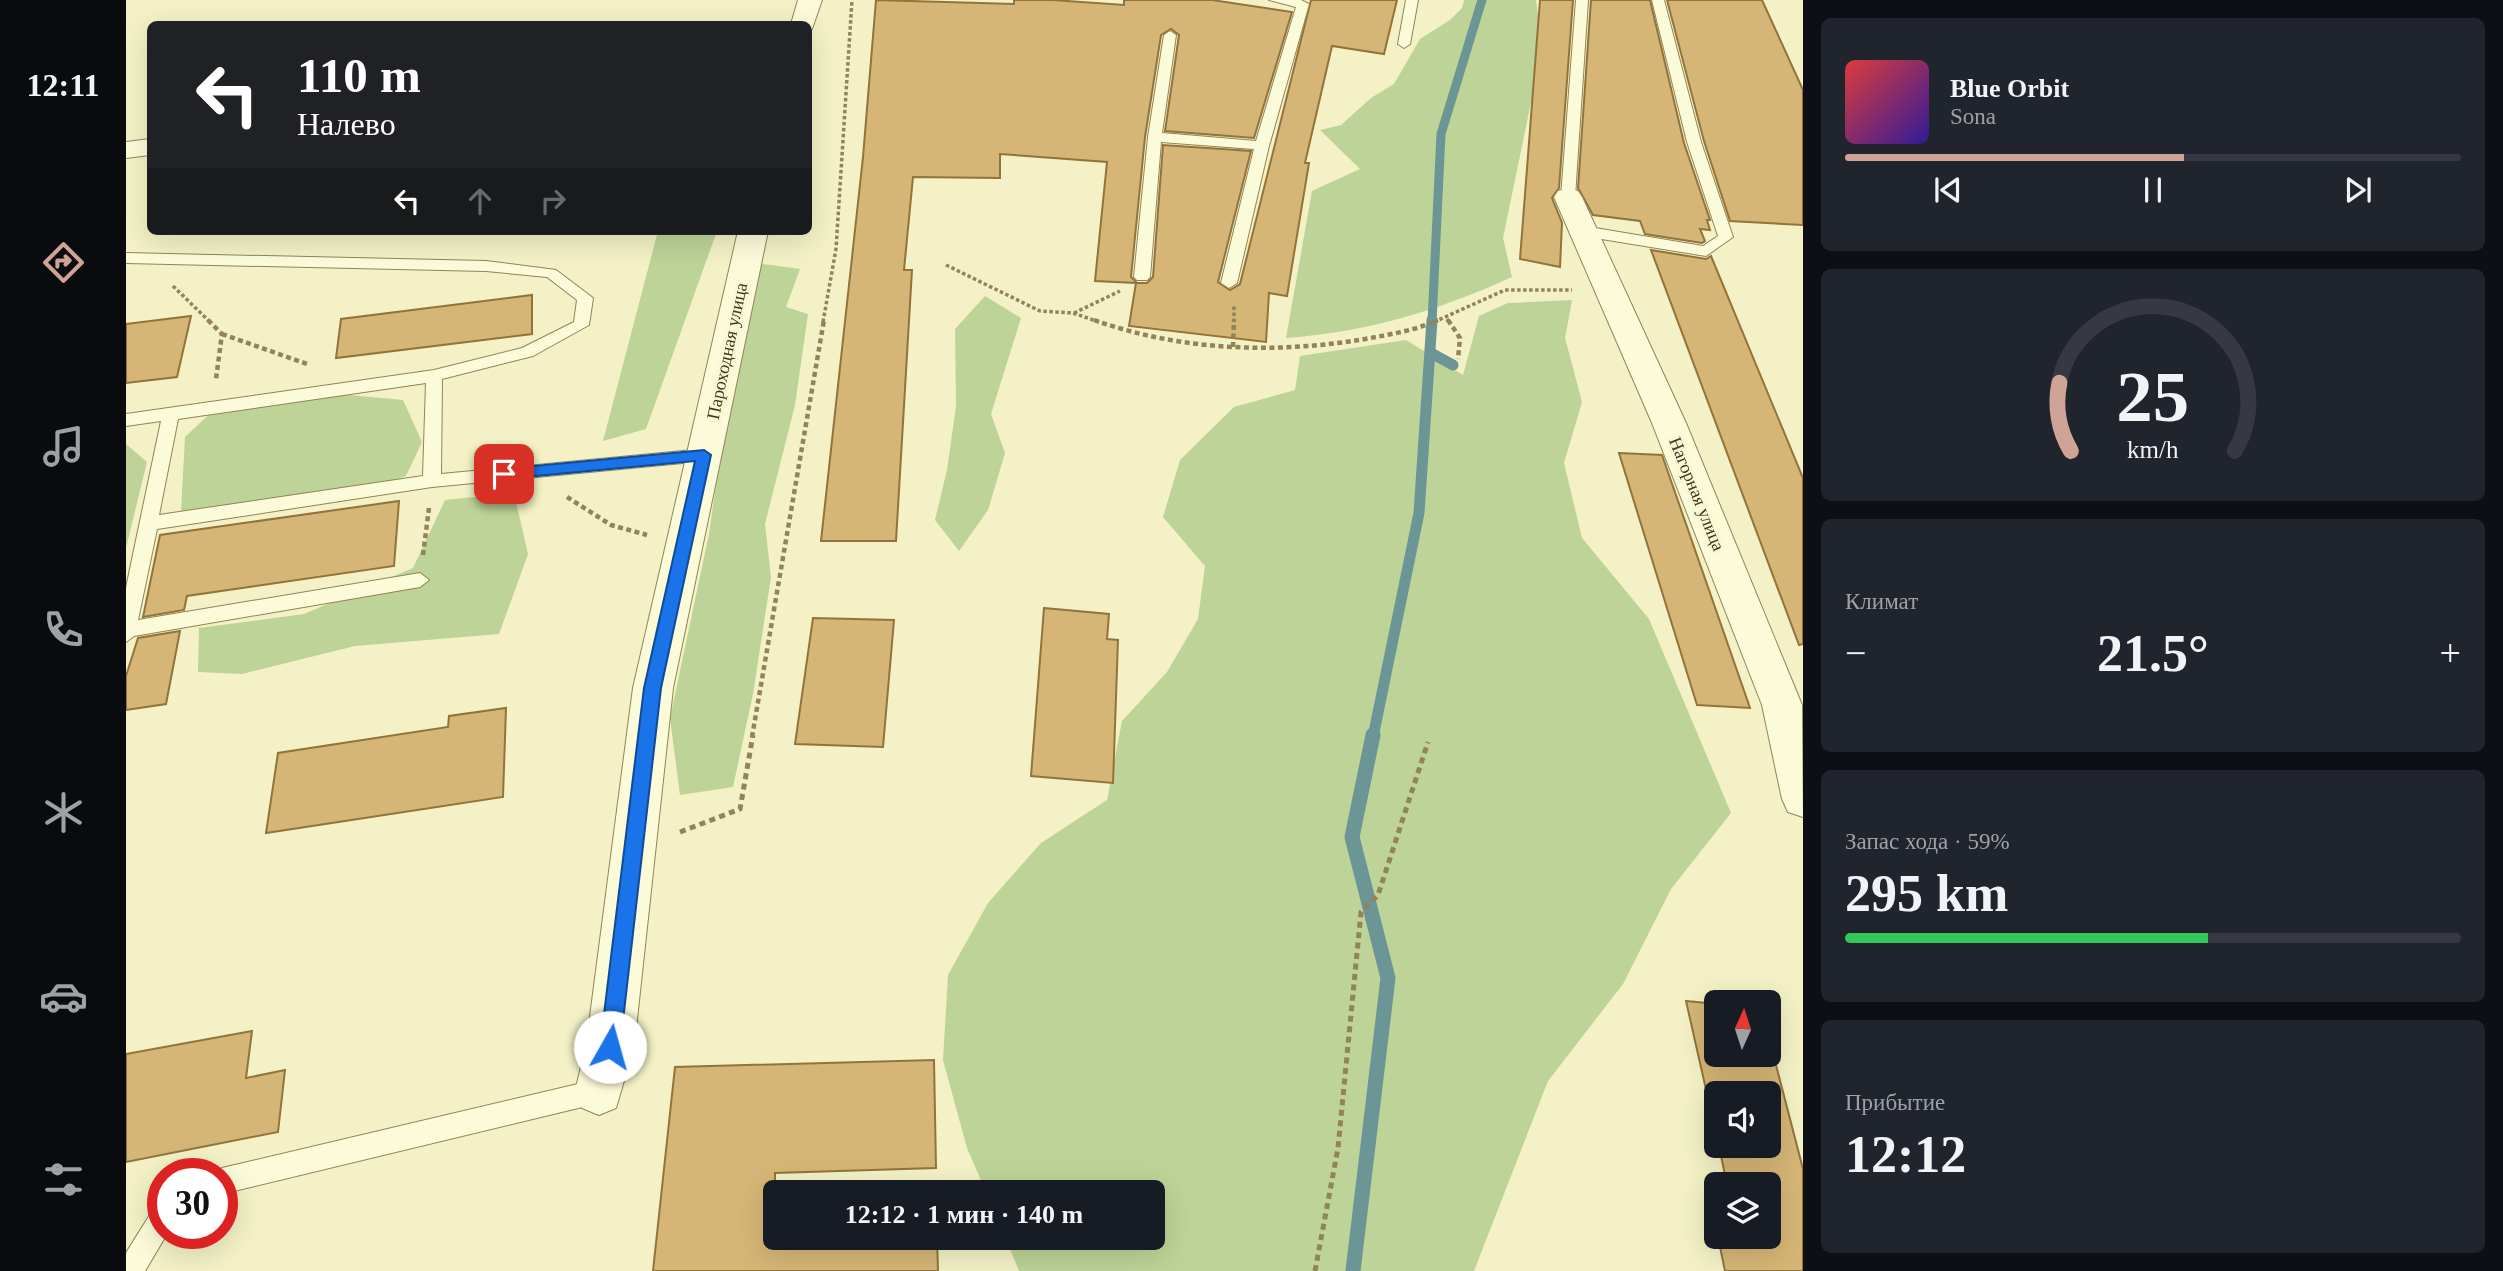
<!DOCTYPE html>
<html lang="ru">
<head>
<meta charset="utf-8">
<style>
  body { margin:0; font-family:Georgia,serif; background:#20242c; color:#f1f3f6; height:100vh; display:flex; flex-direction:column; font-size:26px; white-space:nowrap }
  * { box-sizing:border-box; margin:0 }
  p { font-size:23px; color:#9ea1a6 }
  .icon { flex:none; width:38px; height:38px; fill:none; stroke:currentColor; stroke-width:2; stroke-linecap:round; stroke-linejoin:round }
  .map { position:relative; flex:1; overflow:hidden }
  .sheet { display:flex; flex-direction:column; gap:18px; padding:18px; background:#0d0f14; width:700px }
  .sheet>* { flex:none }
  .top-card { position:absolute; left:21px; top:21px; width:665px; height:214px; border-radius:10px; box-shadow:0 7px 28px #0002; background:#202124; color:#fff; overflow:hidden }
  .needle { width:46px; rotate:3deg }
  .fabs { position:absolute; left:1578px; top:990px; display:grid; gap:14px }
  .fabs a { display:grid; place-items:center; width:77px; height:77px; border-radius:10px; background:#171b24; box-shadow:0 7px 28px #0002; font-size:35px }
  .speed { position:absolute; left:21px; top:1158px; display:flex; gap:14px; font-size:35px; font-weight:700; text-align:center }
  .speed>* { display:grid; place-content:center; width:91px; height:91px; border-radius:50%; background:#171b24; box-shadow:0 7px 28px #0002; line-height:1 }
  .speed .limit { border:10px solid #d22; background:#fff; color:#111 }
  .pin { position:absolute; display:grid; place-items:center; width:60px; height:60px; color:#fff; margin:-30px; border-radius:14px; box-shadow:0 4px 10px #0006 }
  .me { position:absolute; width:77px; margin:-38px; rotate:7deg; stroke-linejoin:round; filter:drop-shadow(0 0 5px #0008) }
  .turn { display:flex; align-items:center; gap:24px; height:147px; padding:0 35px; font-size:32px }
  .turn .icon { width:91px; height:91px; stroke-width:2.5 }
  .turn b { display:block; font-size:49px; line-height:60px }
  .lanes { display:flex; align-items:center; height:66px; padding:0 35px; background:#0003; justify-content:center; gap:35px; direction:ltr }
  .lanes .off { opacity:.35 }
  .big { font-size:52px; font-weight:700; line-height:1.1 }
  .sheet .tile { flex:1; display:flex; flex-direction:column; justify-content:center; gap:10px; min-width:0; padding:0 24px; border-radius:10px; background:#20242c }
  .sheet .dial { align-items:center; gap:0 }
  .dial svg { height:182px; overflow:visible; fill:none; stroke:#363941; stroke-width:7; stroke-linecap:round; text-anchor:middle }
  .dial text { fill:#f1f3f6; stroke:none }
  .song { display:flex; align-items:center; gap:21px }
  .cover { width:84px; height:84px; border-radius:10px; background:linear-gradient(135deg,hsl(0 70% 55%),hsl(250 70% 35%)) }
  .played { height:7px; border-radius:4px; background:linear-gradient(90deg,#cfa396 55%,#363941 55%) }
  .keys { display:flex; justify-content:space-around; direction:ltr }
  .heat { display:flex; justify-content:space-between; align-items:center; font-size:38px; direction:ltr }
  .charge { height:10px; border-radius:5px; background:linear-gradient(90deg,#34c759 59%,#363941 0) }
  .trip { position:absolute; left:637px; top:1180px; width:402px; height:70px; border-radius:10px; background:#171b24; box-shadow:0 7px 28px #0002; font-weight:700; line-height:70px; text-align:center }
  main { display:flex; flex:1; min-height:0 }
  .dock { display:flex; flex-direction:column; width:126px; justify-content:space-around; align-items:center; background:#090b0e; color:#9ea1a6 }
  .dock .icon { width:49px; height:49px }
  .dock .on { color:#cfa396 }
  .dock b { font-size:32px; color:#f1f3f6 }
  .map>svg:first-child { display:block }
  .green { fill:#bdd397 }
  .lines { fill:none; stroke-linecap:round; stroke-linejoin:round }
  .stream-far2 { stroke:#6c9596; stroke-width:9 }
  .stream-far1 { stroke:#6c9596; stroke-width:11 }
  .stream { stroke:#6c9596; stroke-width:15 }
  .building { fill:#d5b676; stroke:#92743b; stroke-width:2 }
  .service-casing { stroke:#908458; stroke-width:2 }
  .minor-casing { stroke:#908458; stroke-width:2 }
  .path-far2 { stroke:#908458; stroke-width:3.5; stroke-dasharray:3.5 2.5; stroke-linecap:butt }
  .path-far1 { stroke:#908458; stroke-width:4.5; stroke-dasharray:5 3.5; stroke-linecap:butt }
  .path { stroke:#908458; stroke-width:5; stroke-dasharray:6 4.5; stroke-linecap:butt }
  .service { fill:#fcfbd9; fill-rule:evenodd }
  .minor { fill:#fcfbd9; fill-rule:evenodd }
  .route { fill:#1a73e8; stroke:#114b97; stroke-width:2 }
  .labels { text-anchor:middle; stroke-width:7; stroke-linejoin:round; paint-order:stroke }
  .street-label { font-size:18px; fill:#3f361e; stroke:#f9f8d5 }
</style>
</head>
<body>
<main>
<nav class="dock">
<b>12:11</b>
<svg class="icon on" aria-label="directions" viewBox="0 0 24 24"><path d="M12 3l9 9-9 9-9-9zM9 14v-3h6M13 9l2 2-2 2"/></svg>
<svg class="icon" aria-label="music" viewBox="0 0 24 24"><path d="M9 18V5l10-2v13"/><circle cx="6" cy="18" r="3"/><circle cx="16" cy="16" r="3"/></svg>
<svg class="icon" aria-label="phone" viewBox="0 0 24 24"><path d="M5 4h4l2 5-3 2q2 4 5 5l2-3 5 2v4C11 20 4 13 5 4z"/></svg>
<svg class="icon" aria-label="climate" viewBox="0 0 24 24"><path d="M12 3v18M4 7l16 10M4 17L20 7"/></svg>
<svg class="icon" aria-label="car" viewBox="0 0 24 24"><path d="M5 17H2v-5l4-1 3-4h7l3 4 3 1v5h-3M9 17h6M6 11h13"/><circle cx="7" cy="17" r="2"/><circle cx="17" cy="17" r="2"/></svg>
<svg class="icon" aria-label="filters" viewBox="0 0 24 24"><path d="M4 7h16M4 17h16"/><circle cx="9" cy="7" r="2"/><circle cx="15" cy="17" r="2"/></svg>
</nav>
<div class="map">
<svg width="1677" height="1271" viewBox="0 0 1677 1271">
  <rect width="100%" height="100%" fill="#f3f1c5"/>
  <g class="green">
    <path d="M 1338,0 L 1410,0 L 1416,49 L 1377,238 L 1386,277 C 1311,311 1242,332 1160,338 L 1186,191 L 1234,169 L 1194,130 L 1215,125 L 1245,98 L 1268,84 L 1294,39 L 1324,20 L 1336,8 Z"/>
    <path d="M 532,231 L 591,231 L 520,429 L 477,441 Z"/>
    <path d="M 637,264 L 674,269 L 660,307 L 682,314 L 669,405 L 639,524 L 645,577 L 627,694 L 607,787 L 554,795 L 544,718 L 583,534 L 611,334 L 613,279 Z"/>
    <path d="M 859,296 L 895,318 L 865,414 L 879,453 L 862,510 L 833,551 L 809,520 L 821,470 L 830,406 L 829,329 Z"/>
    <path d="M 1446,300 L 1439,338 L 1456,402 L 1438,463 L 1456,538 L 1523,619 L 1605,813 L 1545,889 L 1497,984 L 1422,1081 L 1348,1271 L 893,1271 L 879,1237 L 1027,1237 L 1027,1192 L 860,1192 L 841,1148 L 817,1060 L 822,975 L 862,903 L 915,843 L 981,800 L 996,721 L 1041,672 L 1072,619 L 1079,566 L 1037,517 L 1054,460 L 1108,407 L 1169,390 L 1174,356 L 1280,340 L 1337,375 L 1353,316 L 1382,303 Z"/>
    <path d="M 223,395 L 277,400 L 296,442 L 280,476 C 215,498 123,521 55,512 L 59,437 L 90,408 Z"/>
    <path d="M 0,444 L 21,462 L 0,548 Z"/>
    <path d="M 388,493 L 402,554 L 373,634 L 229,646 L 116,674 L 72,672 L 73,628 L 178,614 L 287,568 L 319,500 Z"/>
  </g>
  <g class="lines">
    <path class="stream-far2" d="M 1306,322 L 1315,134 L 1356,0"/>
    <g class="stream-far1">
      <path d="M 1305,353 L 1327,365"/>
      <path d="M 1247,737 L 1293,513 L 1306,320"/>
    </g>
    <path class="stream" d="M 1227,1271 L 1262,978 L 1226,837 L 1247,735"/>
  </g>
  <g class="building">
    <path d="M 750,0 L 888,4 L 888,0 L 927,0 L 998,5 L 998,0 L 1086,0 L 1166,12 L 1128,138 L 1039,131 L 1053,35 L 1045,29 L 1035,35 L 1019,137 L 1005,277 L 1011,283 L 1021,283 L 1027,277 L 1037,145 L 1125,151 L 1092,282 L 1104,290 L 1114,284 L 1185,0 L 1271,0 L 1258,54 L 1206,46 L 1179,163 L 1183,163 L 1161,296 L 1143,293 L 1140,342 L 1003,326 L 1010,283 L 969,281 L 981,162 L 874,154 L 874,178 L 787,177 L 778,270 L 786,270 L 770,541 L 695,541 L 737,157 Z"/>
    <path d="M 1414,0 L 1447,0 L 1433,188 L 1426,198 L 1436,223 L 1434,267 L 1394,259 Z"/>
    <path d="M 1465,0 L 1524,0 L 1558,143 L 1584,220 L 1581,220 L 1584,230 L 1574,229 L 1579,241 L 1576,243 L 1519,234 L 1514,221 L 1467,215 L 1452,188 Z"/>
    <path d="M 1541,0 L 1636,0 L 1677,90 L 1677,225 L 1604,221 L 1578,141 Z"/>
    <path d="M 1525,250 L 1580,259 L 1585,256 L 1677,478 L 1677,644 L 1673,645 Z"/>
    <path d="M 406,295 L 406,334 L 210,358 L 215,319 Z"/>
    <path d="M 65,316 L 51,377 L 0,383 L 0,324 Z"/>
    <path d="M 1493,453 L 1536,455 L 1624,708 L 1571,705 Z"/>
    <path d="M 273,501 L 268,566 L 61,596 L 58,610 L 17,617 L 34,535 Z"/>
    <path d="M 918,608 L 983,614 L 981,639 L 992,640 L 987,783 L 905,776 Z"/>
    <path d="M 687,618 L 768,620 L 757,747 L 669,744 Z"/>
    <path d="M 54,631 L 40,704 L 0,710 L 0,676 L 12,638 Z"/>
    <path d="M 380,708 L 377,797 L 140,833 L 152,753 L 322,727 L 323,716 Z"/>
    <path d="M 1560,1001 L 1591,1004 L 1591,1055 L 1643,1055 L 1643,1038 L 1677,1169 L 1677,1271 L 1599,1271 L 1592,1237 L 1643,1237 L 1643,1185 L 1601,1185 L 1593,1146 L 1643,1146 L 1643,1094 L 1591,1094 L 1591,1138 Z"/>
    <path d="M 126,1031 L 120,1078 L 159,1070 L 152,1132 L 0,1162 L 0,1054 Z"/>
    <path d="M 808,1060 L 810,1168 L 649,1173 L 649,1237 L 811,1237 L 812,1271 L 527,1271 L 549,1067 Z"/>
  </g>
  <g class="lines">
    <defs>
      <g id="service">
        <path d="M 1143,0 L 1175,0 L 1183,4 L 1143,146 L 1111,283 L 1103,288 L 1095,283 L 1128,149 L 1035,142 L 1024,277 L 1021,280 L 1011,280 L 1008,277 L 1022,137 L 1038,35 L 1044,31 L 1050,35 L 1036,133 L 1130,141 L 1170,7 Z"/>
        <path d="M 1280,0 L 1292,0 L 1284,44 L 1278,48 L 1272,44 Z"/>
        <path d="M 1450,0 L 1462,0 L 1449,197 L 1442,201 L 1435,197 Z"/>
        <path d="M 1526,0 L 1538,0 L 1575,142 L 1607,237 L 1580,256 L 1457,236 L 1450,231 L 1457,226 L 1577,246 L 1592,236 L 1561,142 Z"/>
        <path d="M 0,253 L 360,261 L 430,270 L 467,298 L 463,325 L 407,356 L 316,379 L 315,474 L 578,449 L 587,455 L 578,461 L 306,487 L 31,529 L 12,620 L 294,573 L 303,580 L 294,587 L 8,636 L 0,642 L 0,588 L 35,421 L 0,426 L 0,414 L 308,370 L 396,348 L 448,322 L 451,300 L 421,277 L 360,271 L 0,263 ZM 300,383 L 297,476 L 33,515 L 52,419 Z"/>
        <path d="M 473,1079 L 482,1082 L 485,1091 L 482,1100 L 473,1103 L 96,1194 L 96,1174 L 86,1174 L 96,1168 Z"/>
        <path d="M 37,1204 L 37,1234 L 41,1234 L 19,1271 L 0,1271 L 0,1253 L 28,1208 Z"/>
      </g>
      <g id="minor">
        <path d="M 672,0 L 696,0 L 686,29 L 682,30 L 682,24 L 665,24 Z"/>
        <path d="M 24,139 L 24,155 L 0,158 L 0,142 Z"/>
        <path d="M 1442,188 L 1452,191 L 1456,197 L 1560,423 L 1676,705 L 1677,817 L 1662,812 L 1656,799 L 1636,705 L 1526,423 L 1428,197 L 1432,191 Z"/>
        <path d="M 612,231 L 642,231 L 547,688 L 508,1047 L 490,1108 L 473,1115 L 456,1108 L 449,1091 L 460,1047 L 507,688 Z"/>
      </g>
    </defs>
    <use href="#service" class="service-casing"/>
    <use href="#minor" class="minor-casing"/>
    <g class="path-far2">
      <path d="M 820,265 L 914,311 L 947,313 L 973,322"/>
      <path d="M 47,286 L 84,322"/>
      <path d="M 948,313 L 994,291"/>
      <path d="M 1321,319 L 1323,322"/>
      <path d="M 697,322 L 710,249 L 726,0"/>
      <path d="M 1108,322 L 1108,306"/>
      <path d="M 1308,322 L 1379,290 L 1446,290"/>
    </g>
    <g class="path-far1">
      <path d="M 82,320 L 96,334 L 90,379"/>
      <path d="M 968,320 C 1055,351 1150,354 1239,339 C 1265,334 1288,331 1312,320"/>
      <path d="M 1322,320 L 1334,338 L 1332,359"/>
      <path d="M 96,334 L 184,365"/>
      <path d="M 1107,347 L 1108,320"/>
      <path d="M 441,497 L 485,525 L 521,535"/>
      <path d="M 297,555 L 303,508"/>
      <path d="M 626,737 L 698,320"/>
    </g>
    <g class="path">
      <path d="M 554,832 L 614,809 L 627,735"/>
      <path d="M 1189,1271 L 1212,1148 L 1235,912 L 1252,895 L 1302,742"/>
    </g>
    <use href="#service" class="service"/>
    <use href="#minor" class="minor"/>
  </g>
  <path class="route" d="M 578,450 L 585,455 L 535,688 L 494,1047 L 491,1054 L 484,1057 L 477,1054 L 474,1047 L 518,688 L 569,461 L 378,479 L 371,474 L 378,469 Z"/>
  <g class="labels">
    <g class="street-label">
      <text transform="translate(601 351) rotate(-78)" y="6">Пароходная улица</text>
      <text transform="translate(1571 494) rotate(68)" y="6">Нагорная улица</text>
    </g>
  </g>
</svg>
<div class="fabs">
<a><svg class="needle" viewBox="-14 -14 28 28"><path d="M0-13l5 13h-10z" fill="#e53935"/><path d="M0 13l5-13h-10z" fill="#9ea1a6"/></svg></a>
<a><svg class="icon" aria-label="sound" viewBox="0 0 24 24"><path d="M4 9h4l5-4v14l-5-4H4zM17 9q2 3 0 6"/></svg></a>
<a><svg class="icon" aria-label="layers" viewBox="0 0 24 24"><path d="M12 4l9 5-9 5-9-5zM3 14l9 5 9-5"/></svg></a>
</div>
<div class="speed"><div class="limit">30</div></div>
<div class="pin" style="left:378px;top:474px;background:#d93025"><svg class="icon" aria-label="arrive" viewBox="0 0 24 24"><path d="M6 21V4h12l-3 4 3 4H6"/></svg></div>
<svg class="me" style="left:484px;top:1047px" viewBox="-20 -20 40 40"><circle r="19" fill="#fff"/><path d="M0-13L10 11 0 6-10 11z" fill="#1a73e8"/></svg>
<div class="trip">12:12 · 1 мин · 140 m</div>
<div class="top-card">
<div class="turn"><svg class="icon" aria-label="left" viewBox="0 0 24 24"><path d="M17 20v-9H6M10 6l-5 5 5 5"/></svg><div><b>110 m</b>Налево</div></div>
<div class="lanes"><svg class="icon" aria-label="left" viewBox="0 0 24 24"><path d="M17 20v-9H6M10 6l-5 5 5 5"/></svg><svg class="icon off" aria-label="ahead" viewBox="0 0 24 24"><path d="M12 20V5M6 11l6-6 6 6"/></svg><svg class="icon off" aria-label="right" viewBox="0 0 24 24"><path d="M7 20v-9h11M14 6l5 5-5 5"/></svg></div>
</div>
</div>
<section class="sheet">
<div class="tile">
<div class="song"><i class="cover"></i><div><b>Blue Orbit</b><p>Sona</p></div></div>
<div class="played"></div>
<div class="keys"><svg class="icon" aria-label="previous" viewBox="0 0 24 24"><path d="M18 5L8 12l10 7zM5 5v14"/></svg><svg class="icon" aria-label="pause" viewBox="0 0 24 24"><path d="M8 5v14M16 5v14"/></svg><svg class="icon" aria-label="next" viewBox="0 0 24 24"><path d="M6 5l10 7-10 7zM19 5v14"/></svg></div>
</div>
<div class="tile dial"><svg viewBox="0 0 100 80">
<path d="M14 69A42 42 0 1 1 86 69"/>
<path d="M14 69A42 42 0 0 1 9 39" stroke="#cfa396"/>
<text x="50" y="56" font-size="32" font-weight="700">25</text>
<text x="50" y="72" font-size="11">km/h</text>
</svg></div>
<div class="tile"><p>Климат</p>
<div class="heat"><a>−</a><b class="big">21.5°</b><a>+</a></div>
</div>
<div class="tile"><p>Запас хода · 59%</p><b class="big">295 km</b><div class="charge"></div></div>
<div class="tile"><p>Прибытие</p><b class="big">12:12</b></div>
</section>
</main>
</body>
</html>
